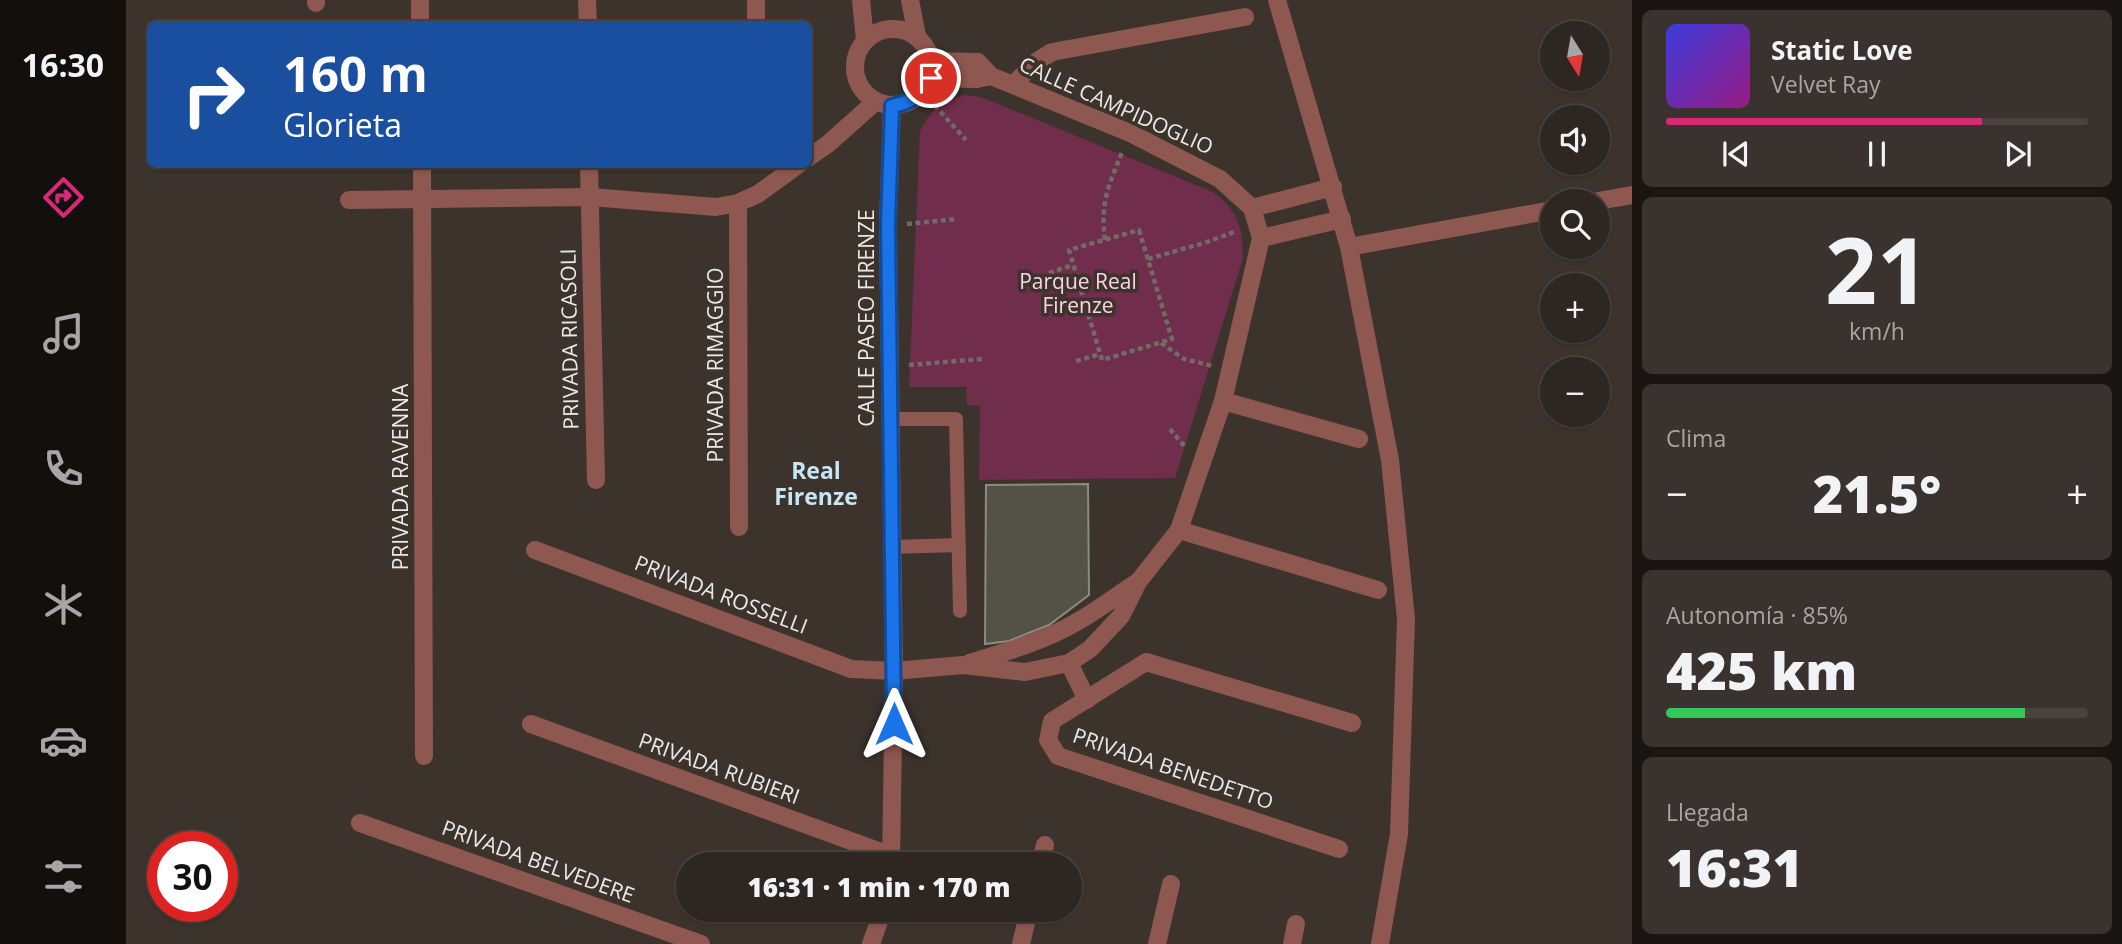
<!DOCTYPE html>
<html lang="es">
<head>
<meta charset="utf-8">
<style>
  body { margin:0; font-family:"Open Sans",sans-serif; background:#39322e; color:#f1f3f6; height:100vh; display:flex; flex-direction:column; font-size:26px; white-space:nowrap }
  * { box-sizing:border-box; margin:0 }
  p { font-size:23px; color:#a7a5a5 }
  .icon { flex:none; width:38px; height:38px; fill:none; stroke:currentColor; stroke-width:2; stroke-linecap:round; stroke-linejoin:round }
  .map { position:relative; flex:1; overflow:hidden }
  .sheet { display:flex; flex-direction:column; gap:10px; padding:10px; background:#191512; width:490px }
  .sheet>* { flex:none }
  .top-card { position:absolute; left:21px; top:21px; width:665px; height:147px; border-radius:10px; box-shadow:0 2px 5px #0004,0 0 0 2px #48433f; background:#1a4fa0; color:#fff; overflow:hidden }
  .needle { width:46px; rotate:169deg }
  .controls { position:absolute; left:1414px; top:21px; display:grid; gap:14px }
  .controls a { display:grid; place-items:center; width:70px; height:70px; border-radius:50%; background:#2d2621; box-shadow:0 2px 5px #0004,0 0 0 2px #48433f; font-size:35px }
  .speed { position:absolute; left:21px; top:831px; display:flex; gap:14px; font-size:35px; font-weight:700; text-align:center }
  .speed>* { display:grid; place-content:center; width:91px; height:91px; border-radius:50%; background:#2d2621; box-shadow:0 2px 5px #0004,0 0 0 2px #48433f; line-height:1 }
  .speed .limit { border:10px solid #d22; background:#fff; color:#111 }
  .pin { position:absolute; display:grid; place-items:center; width:60px; height:60px; color:#fff; margin:-30px; border:4px solid #fff; border-radius:50%; box-shadow:0 2px 7px #0007 }
  .me { position:absolute; width:77px; margin:-38px; rotate:0deg; stroke-linejoin:round; filter:drop-shadow(0 0 5px #0008) }
  .turn { display:flex; align-items:center; gap:24px; height:147px; padding:0 21px; font-size:32px }
  .turn .icon { width:91px; height:91px; stroke-width:2.5 }
  .turn b { display:block; font-size:49px; line-height:60px }
  .big { font-size:52px; font-weight:800; line-height:1.1 }
  .sheet .tile { flex:1; display:flex; flex-direction:column; justify-content:center; gap:10px; min-width:0; padding:0 24px; border-radius:10px; background:#39322e }
  .sheet .dial { align-items:center; gap:0 }
  .dial b { font-size:91px; line-height:1 }
  .song { display:flex; align-items:center; gap:21px }
  .cover { width:84px; height:84px; border-radius:10px; background:linear-gradient(135deg,hsl(240 70% 55%),hsl(310 70% 35%)) }
  .played { height:7px; border-radius:4px; background:linear-gradient(90deg,#db2777 75%,#48433f 75%) }
  .keys { display:flex; justify-content:space-around; direction:ltr }
  .heat { display:flex; justify-content:space-between; align-items:center; font-size:38px; direction:ltr }
  .charge { height:10px; border-radius:5px; background:linear-gradient(90deg,#34c759 85%,#48433f 0) }
  .trip { position:absolute; left:550px; top:852px; width:406px; height:70px; border-radius:35px; background:#2d2621; box-shadow:0 2px 5px #0004,0 0 0 2px #48433f; font-weight:800; line-height:70px; text-align:center }
  main { display:flex; flex:1; min-height:0 }
  .menu { display:flex; flex-direction:column; width:126px; justify-content:space-around; align-items:center; background:#120f0d; color:#a7a5a5 }
  .menu .icon { width:49px; height:49px }
  .menu .active { color:#db2777 }
  .menu b { font-size:32px; color:#f1f3f6 }
  .map>svg:first-child { display:block }
  .green { fill:#702d4c }
  .building { fill:#545146; stroke:#8d8a7e; stroke-width:2 }
  .lines { fill:none; stroke-linecap:round; stroke-linejoin:round }
  .path { stroke:#726a64; stroke-width:4.5; stroke-dasharray:5 3.5; stroke-linecap:butt }
  .service { stroke:#8e5750; stroke-width:14 }
  .minor { stroke:#8e5750; stroke-width:18 }
  .tertiary { stroke:#8e5750; stroke-width:18 }
  .route-casing { stroke:#114b97; stroke-width:18 }
  .route { stroke:#1a73e8; stroke-width:12 }
  .labels { text-anchor:middle; stroke-width:7; stroke-linejoin:round; paint-order:stroke }
  .street-label { font-size:21px; fill:#eee8e3; stroke:#3c332c }
  .park-label { font-size:21px; fill:#fed2e3; stroke:#3c332c }
  .neighbourhood-label { font-size:23px; font-weight:bold; fill:#c6e6f6; stroke:#3c332c }
</style>
</head>
<body>
<main>
<nav class="menu">
<b>16:30</b>
<svg class="icon active" aria-label="directions" viewBox="0 0 24 24"><path d="M12 3l9 9-9 9-9-9zM9 14v-3h6M13 9l2 2-2 2"/></svg>
<svg class="icon" aria-label="music" viewBox="0 0 24 24"><path d="M9 18V5l10-2v13"/><circle cx="6" cy="18" r="3"/><circle cx="16" cy="16" r="3"/></svg>
<svg class="icon" aria-label="phone" viewBox="0 0 24 24"><path d="M5 4h4l2 5-3 2q2 4 5 5l2-3 5 2v4C11 20 4 13 5 4z"/></svg>
<svg class="icon" aria-label="climate" viewBox="0 0 24 24"><path d="M12 3v18M4 7l16 10M4 17L20 7"/></svg>
<svg class="icon" aria-label="car" viewBox="0 0 24 24"><path d="M5 17H2v-5l4-1 3-4h7l3 4 3 1v5h-3M9 17h6M6 11h13"/><circle cx="7" cy="17" r="2"/><circle cx="17" cy="17" r="2"/></svg>
<svg class="icon" aria-label="filters" viewBox="0 0 24 24"><path d="M4 7h16M4 17h16"/><circle cx="9" cy="7" r="2"/><circle cx="15" cy="17" r="2"/></svg>
</nav>
<div class="map">
<svg width="1506" height="944" viewBox="0 0 1506 944">
  <rect width="100%" height="100%" fill="#3c332c"/>
  <path class="green" d="M 840,95 L 855,97 L 1087,192 C 1112,211 1117,227 1117,258 L 1049,478 L 853,480 L 854,406 L 841,405 L 840,387 L 783,387 L 794,131 C 807,108 814,100 840,95 Z"/>
  <path class="building" d="M 962,484 L 963,595 L 923,625 L 883,641 L 859,644 L 860,485 Z"/>
  <g class="lines">
    <g class="path">
      <path d="M 803,99 L 840,140"/>
      <path d="M 781,224 L 830,219"/>
      <path d="M 1013,230 L 1046,339 L 976,360 L 943,250 Z"/>
      <path d="M 979,240 C 974,201 983,185 997,150"/>
      <path d="M 1022,259 L 1078,243 L 1111,231"/>
      <path d="M 923,273 L 947,265"/>
      <path d="M 935,310 L 959,302"/>
      <path d="M 1035,343 L 1058,359 L 1087,366"/>
      <path d="M 950,361 L 974,354"/>
      <path d="M 783,365 L 856,359"/>
      <path d="M 1044,429 L 1059,447"/>
    </g>
    <g class="service">
      <path d="M 765,419 L 830,419 L 834,611"/>
      <path d="M 765,547 L 833,545"/>
    </g>
    <g class="minor">
      <path d="M 190,0 L 190,3"/>
      <path d="M 294,0 L 294,24"/>
      <path d="M 461,0 L 462,24"/>
      <path d="M 630,0 L 630,24"/>
      <path d="M 735,0 L 739,40"/>
      <path d="M 784,0 L 791,36"/>
      <circle cx="767" cy="67" r="38"/>
      <path d="M 805,78 L 851,79 L 865,76"/>
      <path d="M 888,84 L 910,62 L 926,52 L 1119,17"/>
      <path d="M 682,158 L 702,144 L 749,102"/>
      <path d="M 296,164 L 298,756"/>
      <path d="M 463,164 L 470,480"/>
      <path d="M 223,200 L 464,197 L 590,207 L 612,203 L 632,194 L 673,164"/>
      <path d="M 1472,201 L 1506,195"/>
      <path d="M 612,203 L 613,527"/>
      <path d="M 1126,208 L 1207,187"/>
      <path d="M 1135,238 L 1216,219"/>
      <path d="M 1223,247 L 1426,210"/>
      <path d="M 1097,401 L 1233,439"/>
      <path d="M 1053,530 L 1252,590"/>
      <path d="M 409,550 L 725,669 L 768,671 L 837,665 L 899,672 L 943,663 L 964,649 L 995,616 L 1012,582 L 1053,530 L 1097,401 L 1135,238 L 1126,208 L 1094,179 L 1004,133 L 865,76 L 852,62 L 806,61"/>
      <path d="M 843,663 C 879,652 916,642 949,623 C 971,611 991,595 1012,582"/>
      <path d="M 943,663 L 961,700"/>
      <path d="M 405,724 L 766,856"/>
      <path d="M 234,823 L 575,944"/>
      <path d="M 1213,849 L 932,756 L 922,740 L 926,721 L 1020,662 L 1226,723"/>
      <path d="M 765,864 L 768,671 L 762,224 L 766,106"/>
      <path d="M 914,864 L 919,845"/>
      <path d="M 745,944 L 757,910"/>
      <path d="M 895,944 L 903,910"/>
      <path d="M 1031,944 L 1045,884"/>
      <path d="M 1166,944 L 1170,924"/>
    </g>
    <path class="tertiary" d="M 1151,0 L 1223,247 L 1264,460 L 1280,619 L 1273,834 L 1254,944"/>
  </g>
  <g class="lines">
    <defs>
      <path id="route" d="M 768,724 L 762,224 L 766,106 C 785,102 795,96 805,78"/>
    </defs>
    <use href="#route" class="route-casing"/>
    <use href="#route" class="route"/>
  </g>
  <g class="labels">
    <g class="street-label">
      <text transform="translate(990 106) rotate(24)" y="7">CALLE CAMPIDOGLIO</text>
      <text transform="translate(741 318) rotate(-90)" y="7">CALLE PASEO FIRENZE</text>
      <text transform="translate(444 339) rotate(-91)" y="7">PRIVADA RICASOLI</text>
      <text transform="translate(590 365) rotate(-90)" y="7">PRIVADA RIMAGGIO</text>
      <text transform="translate(275 477) rotate(-90)" y="7">PRIVADA RAVENNA</text>
      <text transform="translate(595 595) rotate(21)" y="7">PRIVADA ROSSELLI</text>
      <text transform="translate(593 769) rotate(20)" y="7">PRIVADA RUBIERI</text>
      <text transform="translate(1047 769) rotate(19)" y="7">PRIVADA BENEDETTO</text>
      <text transform="translate(412 862) rotate(20)" y="7">PRIVADA BELVEDERE</text>
    </g>
    <g class="park-label">
      <text x="952" y="289">Parque Real<tspan x="952" dy="24">Firenze</tspan></text>
    </g>
    <g class="neighbourhood-label">
      <text x="690" y="479">Real<tspan x="690" dy="26">Firenze</tspan></text>
    </g>
  </g>
</svg>
<div class="controls">
<a><svg class="needle" viewBox="-14 -14 28 28"><path d="M0-13l5 13h-10z" fill="#e53935"/><path d="M0 13l5-13h-10z" fill="#a7a5a5"/></svg></a>
<a><svg class="icon" aria-label="sound" viewBox="0 0 24 24"><path d="M4 9h4l5-4v14l-5-4H4zM17 9q2 3 0 6"/></svg></a>
<a><svg class="icon" aria-label="search" viewBox="0 0 24 24"><circle cx="10" cy="10" r="6"/><path d="M15 15l6 6"/></svg></a>
<a>+</a>
<a>−</a>
</div>
<div class="speed"><div class="limit">30</div></div>
<div class="pin" style="left:805px;top:78px;background:#d93025"><svg class="icon" aria-label="arrive" viewBox="0 0 24 24"><path d="M6 21V4h12l-3 4 3 4H6"/></svg></div>
<svg class="me" style="left:768px;top:724px" viewBox="-20 -20 40 40"><path d="M0-17L14 15 0 8-14 15z" fill="#1a73e8" stroke="#fff" stroke-width="4"/></svg>
<div class="trip">16:31 · 1 min · 170 m</div>
<div class="top-card">
<div class="turn"><svg class="icon" aria-label="right" viewBox="0 0 24 24"><path d="M7 20v-9h11M14 6l5 5-5 5"/></svg><div><b>160 m</b>Glorieta</div></div>
</div>
</div>
<section class="sheet">
<div class="tile">
<div class="song"><i class="cover"></i><div><b>Static Love</b><p>Velvet Ray</p></div></div>
<div class="played"></div>
<div class="keys"><svg class="icon" aria-label="previous" viewBox="0 0 24 24"><path d="M18 5L8 12l10 7zM5 5v14"/></svg><svg class="icon" aria-label="pause" viewBox="0 0 24 24"><path d="M8 5v14M16 5v14"/></svg><svg class="icon" aria-label="next" viewBox="0 0 24 24"><path d="M6 5l10 7-10 7zM19 5v14"/></svg></div>
</div>
<div class="tile dial"><b>21</b><p>km/h</p></div>
<div class="tile"><p>Clima</p>
<div class="heat"><a>−</a><b class="big">21.5°</b><a>+</a></div>
</div>
<div class="tile"><p>Autonomía · 85%</p><b class="big">425 km</b><div class="charge"></div></div>
<div class="tile"><p>Llegada</p><b class="big">16:31</b></div>
</section>
</main>
</body>
</html>
